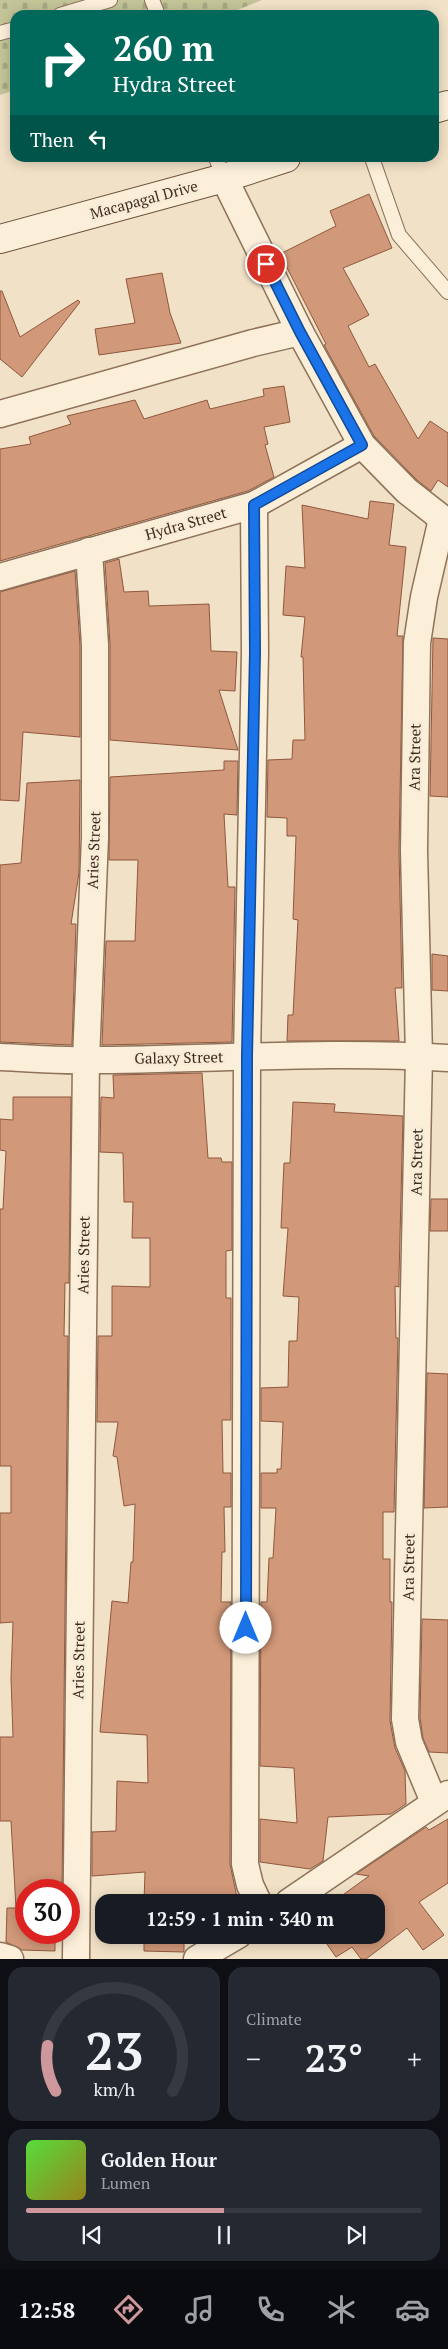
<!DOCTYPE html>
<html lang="en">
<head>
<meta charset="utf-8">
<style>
  body { margin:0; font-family:"PT Serif",serif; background:#242831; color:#f1f3f6; height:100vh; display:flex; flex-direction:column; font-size:19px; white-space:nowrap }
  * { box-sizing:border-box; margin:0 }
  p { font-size:16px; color:#9ea1a6 }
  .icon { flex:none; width:28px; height:28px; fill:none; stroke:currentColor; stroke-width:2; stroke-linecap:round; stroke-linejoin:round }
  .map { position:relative; height:1959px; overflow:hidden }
  .drawer { display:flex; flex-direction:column; gap:8px; padding:8px; background:#0d0f14; flex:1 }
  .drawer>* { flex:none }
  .guide { position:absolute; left:10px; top:10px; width:429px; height:152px; border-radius:15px; box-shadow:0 2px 12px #0003; background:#00695c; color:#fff; overflow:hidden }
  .speed { position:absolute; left:15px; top:1879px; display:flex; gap:10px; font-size:25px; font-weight:700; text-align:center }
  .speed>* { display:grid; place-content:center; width:65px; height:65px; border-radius:50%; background:#171b24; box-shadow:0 2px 12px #0003; line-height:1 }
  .speed .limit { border:8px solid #d22; background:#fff; color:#111 }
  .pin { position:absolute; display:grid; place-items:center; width:42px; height:42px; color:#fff; margin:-21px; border:2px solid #fff; border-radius:50%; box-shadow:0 1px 5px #0007 }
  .me { position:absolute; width:55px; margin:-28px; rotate:0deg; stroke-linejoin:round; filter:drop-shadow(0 0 4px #0008) }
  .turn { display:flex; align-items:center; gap:18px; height:105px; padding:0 20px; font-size:22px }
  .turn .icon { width:65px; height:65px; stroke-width:2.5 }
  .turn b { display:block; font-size:35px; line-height:42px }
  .then { display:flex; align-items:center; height:48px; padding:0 20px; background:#0003; gap:10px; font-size:19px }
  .big { font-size:38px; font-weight:600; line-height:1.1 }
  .drawer .tile { flex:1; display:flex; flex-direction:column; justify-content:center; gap:8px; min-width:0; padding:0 18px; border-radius:15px; background:#242831 }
  .drawer .dial { align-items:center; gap:0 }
  .dial svg { height:130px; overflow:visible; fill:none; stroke:#363941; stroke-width:7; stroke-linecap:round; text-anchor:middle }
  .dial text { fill:#f1f3f6; stroke:none }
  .song { display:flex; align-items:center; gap:15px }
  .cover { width:60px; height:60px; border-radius:8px; background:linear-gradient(135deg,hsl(110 70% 55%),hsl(50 70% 35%)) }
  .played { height:5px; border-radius:2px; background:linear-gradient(90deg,#cd979c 50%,#363941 50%) }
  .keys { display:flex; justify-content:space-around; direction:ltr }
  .heat { display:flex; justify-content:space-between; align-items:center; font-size:28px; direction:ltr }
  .drawer .tiles { flex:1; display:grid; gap:8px; grid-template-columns:1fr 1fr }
  .tile:last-child { grid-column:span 2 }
  .trip { position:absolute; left:95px; top:1894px; width:290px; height:50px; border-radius:15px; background:#171b24; box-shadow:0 2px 12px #0003; font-weight:600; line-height:50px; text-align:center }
  .menu { display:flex; height:80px; justify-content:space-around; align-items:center; background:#090b0e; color:#9ea1a6 }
  .menu .icon { width:35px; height:35px }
  .menu .current { color:#cd979c }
  .menu b { font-size:22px; color:#f1f3f6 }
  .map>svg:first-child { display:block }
  .cemetery { fill:url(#cemetery-stones) }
  .building { fill:#d19879; stroke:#8f583e }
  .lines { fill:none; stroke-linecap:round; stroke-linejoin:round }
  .lane-casing { stroke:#8e725a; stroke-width:16 }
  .street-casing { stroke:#8e725a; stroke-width:29 }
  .secondary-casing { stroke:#70533d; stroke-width:30 }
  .lane { stroke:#fbefda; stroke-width:14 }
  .street { stroke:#fbefda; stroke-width:26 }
  .secondary { stroke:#fbefda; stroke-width:28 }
  .route-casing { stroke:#114b97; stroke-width:12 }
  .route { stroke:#1a73e8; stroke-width:9 }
  .labels { text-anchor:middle; stroke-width:5; stroke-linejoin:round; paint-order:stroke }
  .street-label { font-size:15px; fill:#3d2b1f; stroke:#f8ecd6 }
</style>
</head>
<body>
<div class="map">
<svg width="448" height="1959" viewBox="0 0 448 1959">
  <defs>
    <pattern id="cemetery-stones" width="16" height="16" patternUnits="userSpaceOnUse" patternTransform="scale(1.25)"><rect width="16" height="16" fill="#c3c598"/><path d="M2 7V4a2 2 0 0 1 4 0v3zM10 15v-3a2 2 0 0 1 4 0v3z" fill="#a8a983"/></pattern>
  </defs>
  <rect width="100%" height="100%" fill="#f1e1c6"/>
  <path class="cemetery" d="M 0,0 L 262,0 L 225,15 L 15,15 L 15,90 L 0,95 Z"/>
  <g class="building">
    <path d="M 369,194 L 392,248 L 343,268 L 369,315 L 348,326 L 369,367 L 375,364 L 418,439 L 430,421 L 448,433 L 448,487 L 438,480 L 431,491 L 417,480 L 374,436 L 324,345 L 326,344 L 280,254 L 336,226 L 330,211 Z"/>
    <path d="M 162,273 L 170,313 L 181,343 L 99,355 L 95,329 L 135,323 L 126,279 Z"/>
    <path d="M 0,291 L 2,291 L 20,337 L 78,300 L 80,302 L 22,377 L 0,359 Z"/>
    <path d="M 284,386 L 290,422 L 264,427 L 268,444 L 265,445 L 274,477 L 248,491 L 0,561 L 0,449 L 31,444 L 29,437 L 71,424 L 67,416 L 135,400 L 144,419 L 207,400 L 210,409 L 264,396 L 263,389 Z"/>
    <path d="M 370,501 L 394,504 L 389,545 L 406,547 L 397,636 L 403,636 L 399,851 L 402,988 L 395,988 L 399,1041 L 287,1041 L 288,1015 L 293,1015 L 298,920 L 293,919 L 296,836 L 287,836 L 287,818 L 267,817 L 268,760 L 292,759 L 293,740 L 305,740 L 303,657 L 301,657 L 305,617 L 283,615 L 286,566 L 305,568 L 302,505 L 368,519 Z"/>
    <path d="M 119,559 L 124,592 L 148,591 L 149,606 L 209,604 L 211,651 L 237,652 L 235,691 L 219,690 L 238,750 L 110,740 L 110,644 L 105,563 Z"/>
    <path d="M 75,571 L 80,645 L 80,737 L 23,732 L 19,801 L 0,800 L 0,592 Z"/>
    <path d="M 433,638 L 448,639 L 448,797 L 430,796 Z"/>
    <path d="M 224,761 L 238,761 L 237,815 L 224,814 L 228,887 L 235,887 L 232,1042 L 102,1045 L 106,941 L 135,941 L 138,860 L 109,860 L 110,777 L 224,770 Z"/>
    <path d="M 80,780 L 79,873 L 71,924 L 76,924 L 72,1045 L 0,1042 L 0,865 L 21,863 L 27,783 Z"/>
    <path d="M 432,954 L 448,956 L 448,991 L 432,990 Z"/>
    <path d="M 202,1073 L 208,1158 L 221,1158 L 222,1162 L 232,1162 L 232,1250 L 226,1251 L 226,1298 L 231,1298 L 231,1420 L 222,1420 L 223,1473 L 231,1473 L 231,1507 L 224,1507 L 225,1552 L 222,1552 L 221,1602 L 231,1602 L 230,1864 L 238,1902 L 144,1902 L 145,1872 L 92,1876 L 92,1832 L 116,1831 L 117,1781 L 148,1783 L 147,1735 L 100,1732 L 112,1601 L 128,1603 L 131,1562 L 133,1562 L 135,1504 L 124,1506 L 117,1457 L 113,1456 L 118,1422 L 97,1422 L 98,1336 L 112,1336 L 112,1286 L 150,1287 L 150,1238 L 132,1238 L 133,1202 L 124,1202 L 123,1153 L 100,1152 L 101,1097 L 114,1098 L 113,1075 Z"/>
    <path d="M 13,1097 L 71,1097 L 69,1283 L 65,1283 L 64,1336 L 68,1336 L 62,1890 L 26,1890 L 26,1932 L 55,1932 L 55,1951 L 22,1950 L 6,1942 L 7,1908 L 16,1908 L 11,1821 L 0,1821 L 0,1737 L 13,1737 L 11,1678 L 13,1622 L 0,1623 L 0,1513 L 11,1513 L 11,1466 L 0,1466 L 0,1209 L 3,1209 L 6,1151 L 0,1150 L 0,1119 L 13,1120 Z"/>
    <path d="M 293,1102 L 335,1104 L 334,1112 L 403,1116 L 399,1276 L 399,1287 L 395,1286 L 396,1338 L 398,1338 L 394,1512 L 383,1512 L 383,1559 L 390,1559 L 390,1602 L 392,1602 L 390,1721 L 395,1748 L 405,1771 L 406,1804 L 391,1814 L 328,1817 L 323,1861 L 310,1869 L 260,1862 L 260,1819 L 297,1823 L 294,1768 L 260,1766 L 261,1602 L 267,1602 L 269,1558 L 273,1558 L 276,1508 L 261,1508 L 261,1473 L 277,1473 L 277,1469 L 281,1469 L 283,1422 L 261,1421 L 261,1388 L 288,1387 L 289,1341 L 297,1341 L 299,1297 L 283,1296 L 288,1228 L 281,1228 L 284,1163 L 290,1163 Z"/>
    <path d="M 431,1199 L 448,1199 L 448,1231 L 430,1231 Z"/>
    <path d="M 427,1373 L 448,1374 L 448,1507 L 424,1508 Z"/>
    <path d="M 422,1619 L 448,1620 L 448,1753 L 429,1752 L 423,1738 L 420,1718 Z"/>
    <path d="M 448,1819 L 448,1883 L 419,1902 L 444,1935 L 423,1950 L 407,1928 L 366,1959 L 361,1959 L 352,1947 L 336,1957 L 322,1937 L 326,1935 L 376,1935 L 376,1902 L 333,1902 L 369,1876 L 356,1874 L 426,1827 L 429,1830 Z"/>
    <path d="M 144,1935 L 208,1935 L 198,1941 L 184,1940 L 184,1952 L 144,1951 Z"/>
  </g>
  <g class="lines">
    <defs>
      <g id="lane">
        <path d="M 152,0 L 158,15"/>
        <path d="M 60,15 L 110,0"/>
        <path d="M 0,33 L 15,29"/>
        <path d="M 216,158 L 224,178"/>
        <path d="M 372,158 L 399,235 L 448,292"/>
      </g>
      <g id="street">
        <path d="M 224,178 L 300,332 L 362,445 L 407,491 L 448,523"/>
        <path d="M 0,414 L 253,343 L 300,332"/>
        <path d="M 254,505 L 255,652 L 247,1056 L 245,1864 L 250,1885 L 258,1902"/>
        <path d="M 0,577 L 254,505 L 362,445"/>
        <path d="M 0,1057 C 29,1058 58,1061 87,1060 C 207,1060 328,1050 448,1058"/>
        <path d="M 434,1802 L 409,1742 L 405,1719 L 419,1056 L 414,851 L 417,643 L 424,597 L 442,519"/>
        <path d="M 289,1902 L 448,1794"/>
        <path d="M 0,1956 L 10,1959"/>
        <path d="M 76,1959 L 86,1060 L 95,837 L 95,645 L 89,551"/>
        <path d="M 197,1959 L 238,1935"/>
      </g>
      <g id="secondary">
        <path d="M 434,109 L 448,105"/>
        <path d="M 0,239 L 224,178 L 286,158"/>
      </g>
    </defs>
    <use href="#lane" class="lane-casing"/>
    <use href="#street" class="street-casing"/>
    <use href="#secondary" class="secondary-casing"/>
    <use href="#lane" class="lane"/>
    <use href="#street" class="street"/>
    <use href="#secondary" class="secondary"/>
  </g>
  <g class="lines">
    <defs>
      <path id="route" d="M 246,1628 L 247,1056 L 255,652 L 254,505 L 362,445 L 300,332 L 266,264"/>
    </defs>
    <use href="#route" class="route-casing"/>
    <use href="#route" class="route"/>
  </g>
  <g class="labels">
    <g class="street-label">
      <text transform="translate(144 200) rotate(-15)" y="5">Macapagal Drive</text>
      <text transform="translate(186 524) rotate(-16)" y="5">Hydra Street</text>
      <text transform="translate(415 757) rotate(-89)" y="5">Ara Street</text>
      <text transform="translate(94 850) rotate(-88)" y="5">Aries Street</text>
      <text transform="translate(179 1058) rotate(-1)" y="5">Galaxy Street</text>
      <text transform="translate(417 1162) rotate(-89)" y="5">Ara Street</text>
      <text transform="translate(84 1255) rotate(-89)" y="5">Aries Street</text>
      <text transform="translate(409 1567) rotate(-89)" y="5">Ara Street</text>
      <text transform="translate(79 1660) rotate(-89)" y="5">Aries Street</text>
    </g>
  </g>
</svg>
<div class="speed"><div class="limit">30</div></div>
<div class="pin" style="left:266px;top:264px;background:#d93025"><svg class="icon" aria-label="arrive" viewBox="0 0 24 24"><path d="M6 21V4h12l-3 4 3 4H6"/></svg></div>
<svg class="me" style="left:246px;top:1628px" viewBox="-20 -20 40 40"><circle r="19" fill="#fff"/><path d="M0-13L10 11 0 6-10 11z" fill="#1a73e8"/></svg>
<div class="trip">12:59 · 1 min · 340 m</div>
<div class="guide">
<div class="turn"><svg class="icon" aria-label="right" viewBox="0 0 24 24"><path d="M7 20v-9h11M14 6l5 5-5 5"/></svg><div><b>260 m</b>Hydra Street</div></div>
<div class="then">Then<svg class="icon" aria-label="left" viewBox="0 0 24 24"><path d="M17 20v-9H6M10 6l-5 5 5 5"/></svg></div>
</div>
</div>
<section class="drawer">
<div class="tiles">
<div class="tile dial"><svg viewBox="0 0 100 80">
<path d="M14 69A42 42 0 1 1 86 69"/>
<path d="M14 69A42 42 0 0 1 9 41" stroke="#cd979c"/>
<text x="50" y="56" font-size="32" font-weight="700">23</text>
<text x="50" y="72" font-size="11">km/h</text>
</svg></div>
<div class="tile"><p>Climate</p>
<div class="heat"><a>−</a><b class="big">23°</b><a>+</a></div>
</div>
<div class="tile">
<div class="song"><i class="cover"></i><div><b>Golden Hour</b><p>Lumen</p></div></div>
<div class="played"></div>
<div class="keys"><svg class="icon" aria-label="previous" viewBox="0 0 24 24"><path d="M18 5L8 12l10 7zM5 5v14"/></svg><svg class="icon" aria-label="pause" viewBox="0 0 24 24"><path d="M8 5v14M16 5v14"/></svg><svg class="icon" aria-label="next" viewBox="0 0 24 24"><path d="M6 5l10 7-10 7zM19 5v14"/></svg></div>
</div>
</div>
</section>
<nav class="menu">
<b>12:58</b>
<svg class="icon current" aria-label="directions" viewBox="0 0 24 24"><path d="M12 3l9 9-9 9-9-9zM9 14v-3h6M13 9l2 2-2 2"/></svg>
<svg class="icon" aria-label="music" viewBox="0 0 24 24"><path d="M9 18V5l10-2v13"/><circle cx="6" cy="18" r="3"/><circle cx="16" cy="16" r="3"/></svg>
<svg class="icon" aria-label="phone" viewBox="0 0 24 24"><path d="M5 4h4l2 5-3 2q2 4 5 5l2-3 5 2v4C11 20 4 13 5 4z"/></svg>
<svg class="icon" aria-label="climate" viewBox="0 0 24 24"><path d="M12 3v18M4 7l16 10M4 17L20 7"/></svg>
<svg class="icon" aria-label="car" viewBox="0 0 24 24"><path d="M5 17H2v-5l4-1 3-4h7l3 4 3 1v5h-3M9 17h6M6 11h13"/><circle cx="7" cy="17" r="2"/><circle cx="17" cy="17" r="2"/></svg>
</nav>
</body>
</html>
